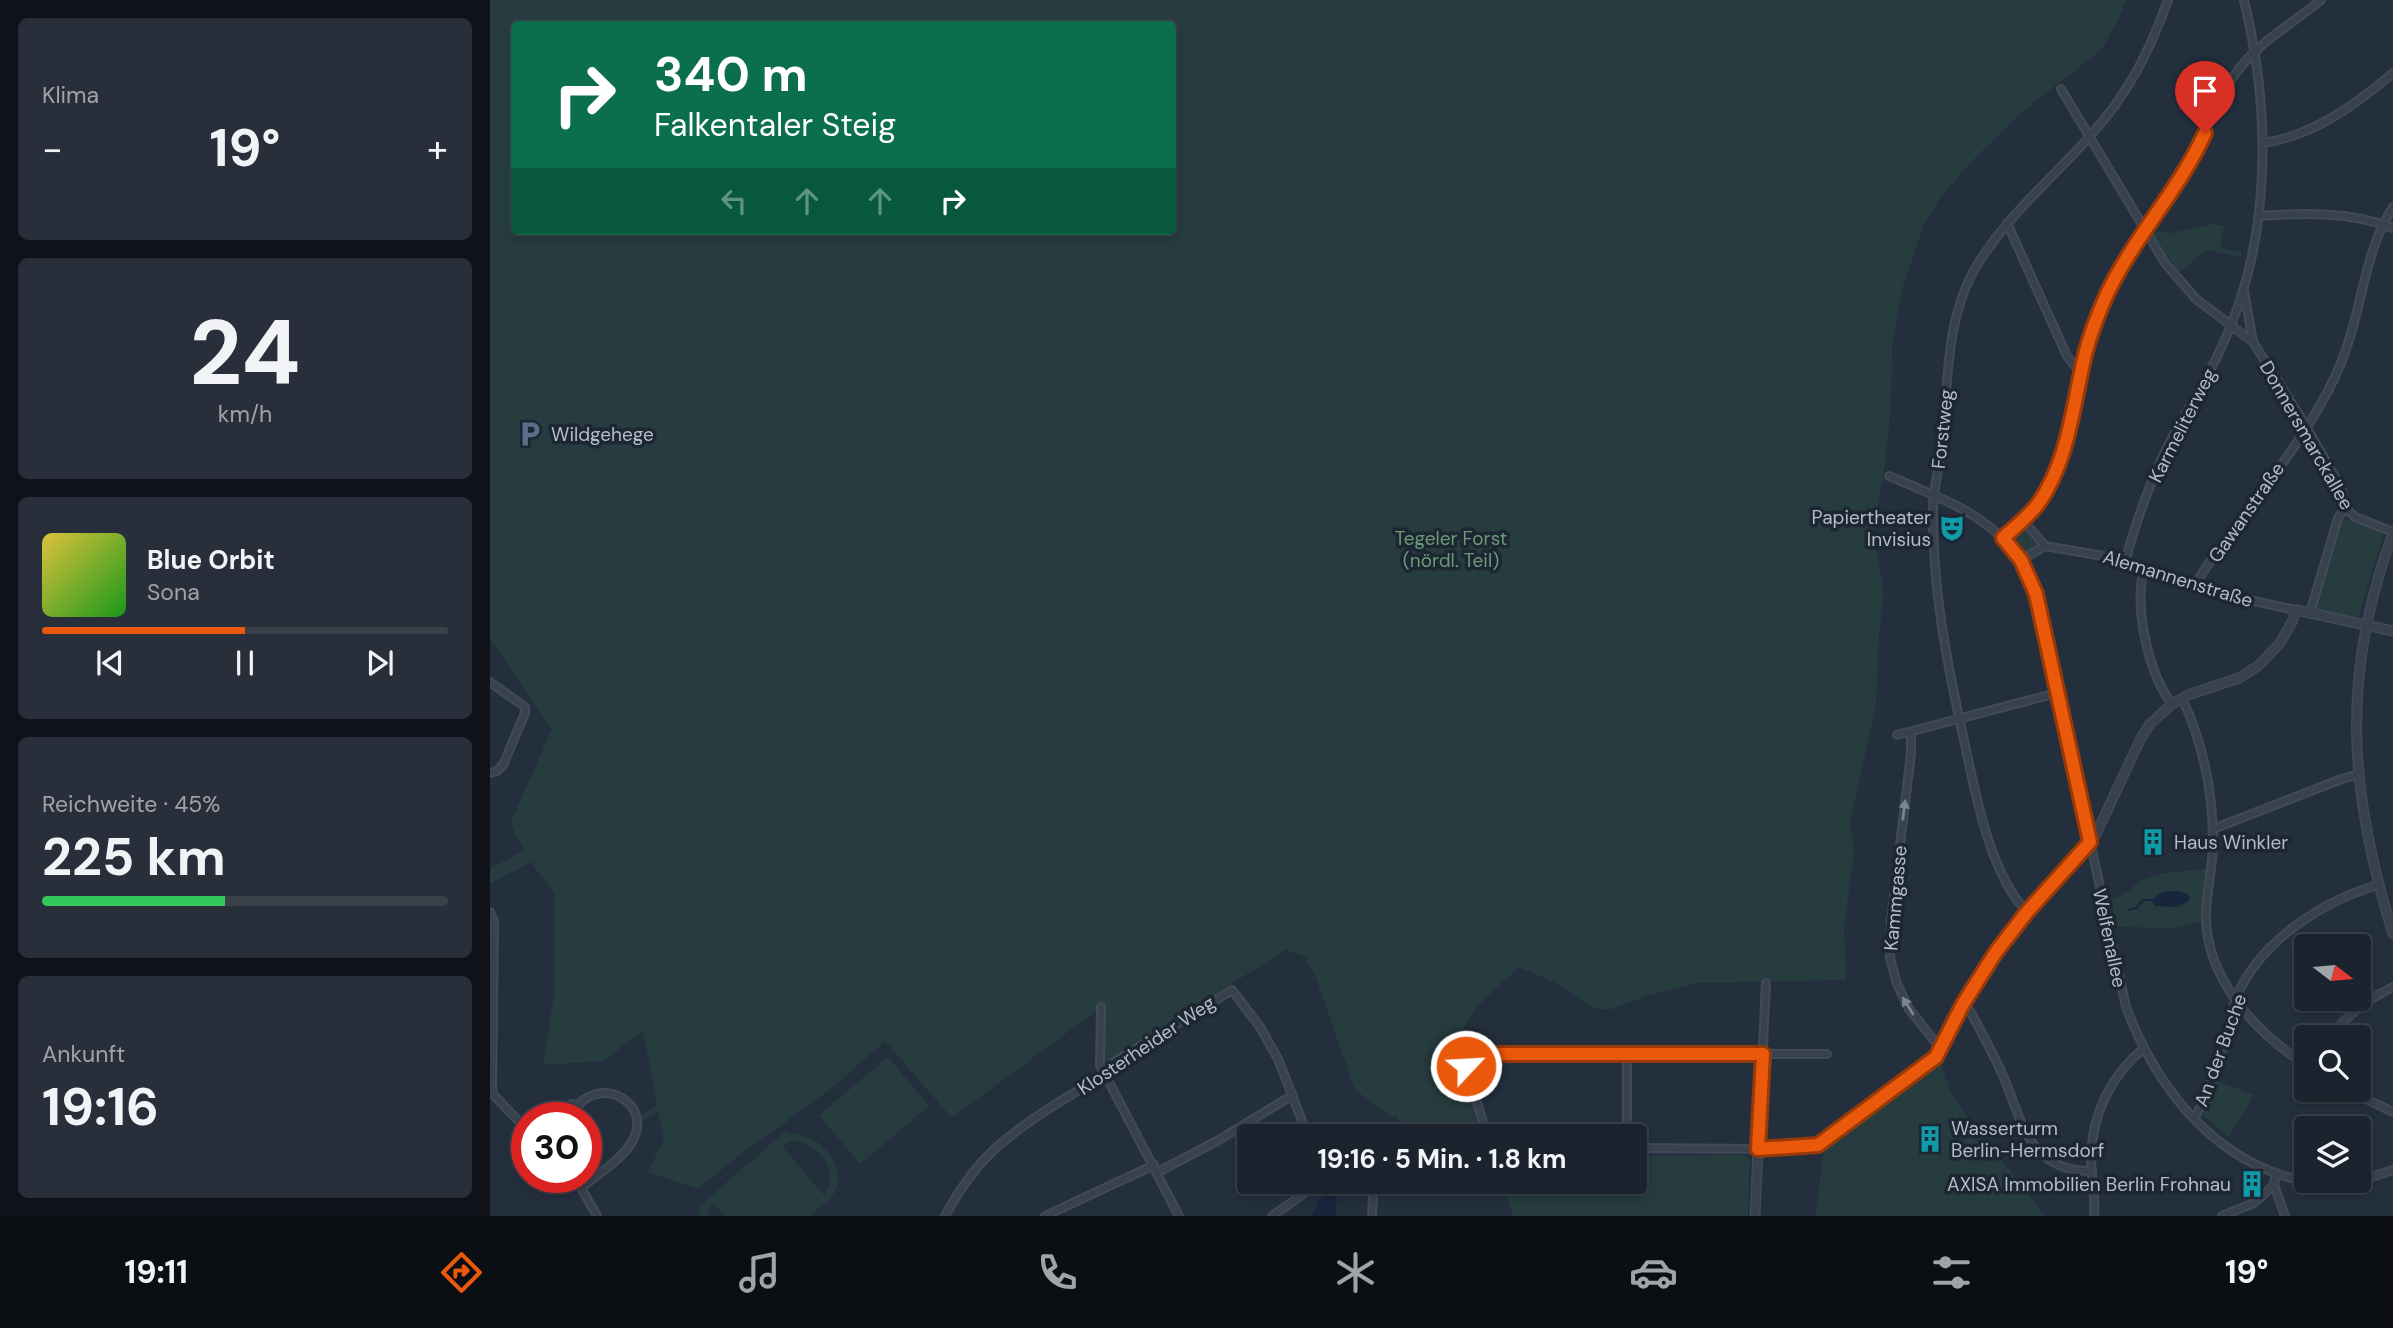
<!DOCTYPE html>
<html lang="de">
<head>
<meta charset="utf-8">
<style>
  body { margin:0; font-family:"DM Sans",sans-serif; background:#282f3a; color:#f1f3f6; height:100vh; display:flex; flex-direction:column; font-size:26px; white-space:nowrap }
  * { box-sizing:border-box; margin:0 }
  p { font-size:23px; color:#a0a4aa }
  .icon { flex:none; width:38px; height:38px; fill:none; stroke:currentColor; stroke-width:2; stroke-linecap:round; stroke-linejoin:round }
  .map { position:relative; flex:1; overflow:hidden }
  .sheet { display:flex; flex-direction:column; gap:18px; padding:18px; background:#0f1319; width:490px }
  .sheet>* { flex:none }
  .guide { position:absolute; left:21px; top:21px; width:665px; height:214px; border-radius:7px; box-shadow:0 4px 10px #0003,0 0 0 2px #39404a; background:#0b6e4f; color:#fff; overflow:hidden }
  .needle { width:46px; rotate:106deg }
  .fabs { position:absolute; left:1804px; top:934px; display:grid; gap:14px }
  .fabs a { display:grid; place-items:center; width:77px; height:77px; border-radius:7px; background:#1b232e; box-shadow:0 4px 10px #0003,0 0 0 2px #39404a; font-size:35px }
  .speed { position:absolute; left:21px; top:1102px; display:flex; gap:14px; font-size:35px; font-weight:700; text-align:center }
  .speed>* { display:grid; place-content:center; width:91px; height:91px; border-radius:50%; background:#1b232e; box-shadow:0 4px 10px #0003,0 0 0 2px #39404a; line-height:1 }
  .speed .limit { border:10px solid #d22; background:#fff; color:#111 }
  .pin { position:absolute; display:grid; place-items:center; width:60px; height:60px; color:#fff; margin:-72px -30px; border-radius:50% 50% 50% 0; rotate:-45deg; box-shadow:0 0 7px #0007 }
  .pin .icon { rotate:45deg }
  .me { position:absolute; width:77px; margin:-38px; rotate:65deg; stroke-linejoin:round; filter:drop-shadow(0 0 5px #0008) }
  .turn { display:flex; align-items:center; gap:24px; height:147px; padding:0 28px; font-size:32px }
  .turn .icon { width:91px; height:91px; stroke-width:2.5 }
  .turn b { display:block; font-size:49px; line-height:60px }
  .lanes { display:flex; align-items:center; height:66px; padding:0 28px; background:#0003; justify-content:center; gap:35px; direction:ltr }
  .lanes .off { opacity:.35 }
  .big { font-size:52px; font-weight:700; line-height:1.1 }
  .sheet .card { flex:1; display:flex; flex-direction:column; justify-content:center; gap:10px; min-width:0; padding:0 24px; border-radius:10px; background:#282f3a }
  .sheet .dial { align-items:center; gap:0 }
  .dial b { font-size:91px; line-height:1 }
  .song { display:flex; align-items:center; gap:21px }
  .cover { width:84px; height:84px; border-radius:10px; background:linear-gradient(135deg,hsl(50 70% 55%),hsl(120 70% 35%)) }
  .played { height:7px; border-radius:4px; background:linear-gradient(90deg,#ea580c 50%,#39404a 50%) }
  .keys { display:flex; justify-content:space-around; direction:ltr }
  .heat { display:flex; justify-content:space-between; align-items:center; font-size:38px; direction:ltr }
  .charge { height:10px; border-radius:5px; background:linear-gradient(90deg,#34c759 45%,#39404a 0) }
  .trip { position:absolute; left:747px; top:1124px; width:410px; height:70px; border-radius:7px; background:#1b232e; box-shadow:0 4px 10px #0003,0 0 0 2px #39404a; font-weight:700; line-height:70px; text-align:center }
  .tab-bar { display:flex; height:112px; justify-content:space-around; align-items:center; background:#0b0e12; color:#a0a4aa }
  .tab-bar .icon { width:49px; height:49px }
  .tab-bar .on { color:#ea580c }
  .tab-bar b { font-size:32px; color:#f1f3f6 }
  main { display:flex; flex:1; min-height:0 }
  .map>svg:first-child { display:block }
  .green { fill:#263c3f; fill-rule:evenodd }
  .water { fill:#17263c }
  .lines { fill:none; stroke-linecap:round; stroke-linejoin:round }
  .stream { stroke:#17263c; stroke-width:2 }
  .minor-casing { stroke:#414a57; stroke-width:10 }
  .tertiary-casing { stroke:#414a57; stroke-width:11 }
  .minor { stroke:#38414e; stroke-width:6 }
  .tertiary { stroke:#38414e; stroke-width:8 }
  .oneway { fill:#7c8592 }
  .route-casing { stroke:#983908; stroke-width:18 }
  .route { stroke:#ea580c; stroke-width:12 }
  .labels { text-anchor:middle; stroke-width:7; stroke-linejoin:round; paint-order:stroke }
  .street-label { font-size:19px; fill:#b4bcc9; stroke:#1d2633 }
  .poi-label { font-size:19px; fill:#b4bcc9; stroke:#1d2633; text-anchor:start }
  .park-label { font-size:19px; fill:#6b9a76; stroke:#1d2633 }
</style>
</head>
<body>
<main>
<section class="sheet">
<div class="card"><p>Klima</p>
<div class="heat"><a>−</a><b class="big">19°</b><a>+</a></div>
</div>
<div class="card dial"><b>24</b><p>km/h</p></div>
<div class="card">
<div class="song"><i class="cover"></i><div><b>Blue Orbit</b><p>Sona</p></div></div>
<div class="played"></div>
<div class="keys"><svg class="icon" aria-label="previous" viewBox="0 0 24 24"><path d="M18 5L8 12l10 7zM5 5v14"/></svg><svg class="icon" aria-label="pause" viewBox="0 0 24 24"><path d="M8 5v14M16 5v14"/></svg><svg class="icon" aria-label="next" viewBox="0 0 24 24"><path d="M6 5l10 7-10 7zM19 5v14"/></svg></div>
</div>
<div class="card"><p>Reichweite · 45%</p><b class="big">225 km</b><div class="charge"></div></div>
<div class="card"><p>Ankunft</p><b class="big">19:16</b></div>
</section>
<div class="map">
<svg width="1903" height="1216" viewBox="0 0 1903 1216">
  <rect width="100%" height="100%" fill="#242f3e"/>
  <g class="green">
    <path d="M 0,0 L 1636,0 L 1629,18 L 1612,49 L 1531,113 L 1480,163 L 1450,198 L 1434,224 L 1412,289 L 1402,347 L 1401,406 L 1395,464 L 1383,532 L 1394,592 L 1389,634 L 1386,705 L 1360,822 L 1364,851 L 1354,927 L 1356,980 L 1208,983 L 1159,995 L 1122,1009 L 1110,1009 L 1098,1005 L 1064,982 L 1029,967 L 986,1007 L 963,1047 L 991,1136 L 913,1136 L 907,1116 L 903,1117 L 865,1090 L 826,978 L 815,957 L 796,950 L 617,1061 L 613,1053 L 614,1005 L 462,1118 L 395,1041 L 342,1088 L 243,1160 L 208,1189 L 158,1172 L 174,1139 L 168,1112 L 152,1120 L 151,1115 L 167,1106 L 153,1030 L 114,1061 L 53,1065 L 64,994 L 64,894 L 41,862 L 0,884 L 0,869 L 34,850 L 20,824 L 62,729 L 0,639 ZM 24,24 L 682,24 L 682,231 L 24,231 Z"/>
    <path d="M 1723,224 L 1734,226 L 1730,248 L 1752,252 L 1751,257 L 1716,250 L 1689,273 L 1661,231 L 1663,228 L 1663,231 L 1681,233 Z"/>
    <path d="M 1851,518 L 1894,532 L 1868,619 L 1828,611 L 1825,607 Z"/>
    <path d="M 1533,526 L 1549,544 L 1532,554 L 1519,537 Z"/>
    <path d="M 1717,869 L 1712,922 L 1682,928 L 1626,927 L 1621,899 C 1640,894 1641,885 1655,879 C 1674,871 1697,871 1717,869 Z"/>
    <path d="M 398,1057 L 439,1106 L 370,1164 L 329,1115 Z"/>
    <path d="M 1450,1062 L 1461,1094 L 1555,1216 L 1325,1216 L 1334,1149 Z"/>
    <path d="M 1727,1081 L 1764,1095 L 1739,1137 L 1713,1115 Z"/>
    <path d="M 296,1131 L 299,1134 C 326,1131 356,1162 346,1189 C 342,1200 329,1208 319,1216 L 235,1216 L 224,1204 L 220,1207 L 217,1216 L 210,1216 L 210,1211 L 207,1208 ZM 305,1141 C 330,1144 351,1173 334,1195 L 292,1146 L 298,1142 Z"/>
    <path d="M 1256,1155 L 1260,1159 L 1258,1216 L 1023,1216 L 1012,1181 L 1144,1181 L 1145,1156 Z"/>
  </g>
  <g class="water">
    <path d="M 1678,891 C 1686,891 1694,890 1700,897 L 1698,902 L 1687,907 L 1665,906 L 1662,901 L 1668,894 Z"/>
    <path d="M 842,1194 L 847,1198 L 845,1216 L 822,1216 L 830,1199 Z"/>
  </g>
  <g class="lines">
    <path class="stream" d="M 1638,910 L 1646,908 L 1653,900 L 1662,900"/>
    <defs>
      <g id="minor">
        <path d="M 1571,89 L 1675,263 L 1706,299 L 1763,342 L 1814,423 L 1845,477 L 1853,493 L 1855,508 L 1865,517 L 1903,532"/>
        <path d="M 1773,143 C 1823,136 1865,105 1903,73"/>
        <path d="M 1768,216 C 1814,213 1859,211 1903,228"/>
        <path d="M 1517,223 L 1577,356 L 1584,365 L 1592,368"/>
        <path d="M 1754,291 L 1763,342"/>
        <path d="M 1399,476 C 1473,508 1527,523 1550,610 L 1636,1007 C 1664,1081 1715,1151 1794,1176 C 1812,1181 1828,1186 1847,1185 C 1867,1183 1884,1176 1903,1170"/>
        <path d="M 1533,520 L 1555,546"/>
        <path d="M 1513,538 C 1525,527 1539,517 1548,504 C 1586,450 1585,378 1607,317 C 1629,260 1671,215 1700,162 C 1719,130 1728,93 1753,64 C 1774,39 1806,21 1831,0"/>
        <path d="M 1555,546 L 1619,557 L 1712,590 L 1806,610"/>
        <path d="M 1531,560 L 1555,546"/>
        <path d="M 1635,562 C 1645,525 1658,487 1675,452 C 1693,415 1716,382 1733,344 C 1782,238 1781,112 1754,0"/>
        <path d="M 1654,569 C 1644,607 1658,673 1682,704"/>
        <path d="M 1705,587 C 1710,571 1745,530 1757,513 C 1791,465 1829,417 1851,363 C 1873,310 1872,256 1903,207"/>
        <path d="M 1820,613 L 1848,518 L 1855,508"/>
        <path d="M 0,682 L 35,707 L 35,713 L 13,765 L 7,771 L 0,773"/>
        <path d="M 1692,698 C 1713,743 1723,792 1723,842 C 1723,867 1716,892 1716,917 C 1717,980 1766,1033 1816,1065"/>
        <path d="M 1421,732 L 1421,753 L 1401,921 L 1400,958 L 1407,984 L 1419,1009 L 1451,1049"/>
        <path d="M 1407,735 L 1567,693"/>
        <path d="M 1723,829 L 1849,780 L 1868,774"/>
        <path d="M 0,912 L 4,921 L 2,1093"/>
        <path d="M 1537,912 C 1500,874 1486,796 1475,745 C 1458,668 1442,590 1443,510 C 1443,489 1449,469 1451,448 C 1459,388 1454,326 1483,272 C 1513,219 1560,181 1600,136 C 1638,94 1659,53 1678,0"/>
        <path d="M 1473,1004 L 1480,1011 C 1492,1033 1504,1055 1514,1078 C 1533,1124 1540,1172 1602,1171"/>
        <path d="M 611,1007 L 610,1065 L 689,1216"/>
        <path d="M 1839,1038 C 1856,1016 1878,999 1903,987"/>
        <path d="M 1137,1054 L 1137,1136"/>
        <path d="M 1858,1090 L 1903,1112"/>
        <path d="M 1,1092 L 37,1130"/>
        <path d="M 88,1105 L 89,1114 L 86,1117 L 80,1116 L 77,1110 L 81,1104 L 88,1105 C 115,1076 162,1105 143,1140 C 133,1159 108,1174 91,1188"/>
        <path d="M 1704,1119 C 1719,1093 1729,1063 1737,1034 C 1740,1022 1742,1010 1746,998 C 1769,942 1832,901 1888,885"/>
        <path d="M 997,1136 L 976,1066 L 978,1057 L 985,1054 L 1337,1054"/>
        <path d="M 1144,1148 L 1268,1149 L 1276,983"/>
        <path d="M 668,1172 L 727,1141 L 803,1095"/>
        <path d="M 1786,1173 L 1784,1185 L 1795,1216"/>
        <path d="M 82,1178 L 91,1188 L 107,1216"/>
        <path d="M 878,1181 L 883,1196 L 882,1216"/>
        <path d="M 455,1216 C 484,1162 511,1139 563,1106 C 583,1093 604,1084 619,1065 L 742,990 L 770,1027 L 788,1059 L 818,1136"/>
        <path d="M 555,1216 L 664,1165"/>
        <path d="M 782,1216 L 832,1181"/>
        <path d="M 1604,1216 C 1606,1196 1601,1176 1601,1157 C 1602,1114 1621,1075 1654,1048"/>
        <path d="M 1732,1216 L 1764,1203 L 1784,1185"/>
      </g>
      <g id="tertiary">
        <path d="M 1903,533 C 1850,676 1859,792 1903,934"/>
        <path d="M 1265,1216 L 1268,1149 L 1328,1145 L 1446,1057 L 1473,1004 L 1506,952 L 1537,912 L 1588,857 L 1606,834 L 1651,738 L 1660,724 L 1682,704 L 1698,695 L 1749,678 L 1768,666 L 1790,643 L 1802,622 L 1806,610 L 1903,631"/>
      </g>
    </defs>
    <use href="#minor" class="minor-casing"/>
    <use href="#tertiary" class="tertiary-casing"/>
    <use href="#minor" class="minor"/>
    <use href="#tertiary" class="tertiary"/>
  </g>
  <defs><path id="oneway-solid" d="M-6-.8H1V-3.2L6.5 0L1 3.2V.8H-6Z" transform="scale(1.75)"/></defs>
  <g class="oneway">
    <use href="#oneway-solid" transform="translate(1414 810) rotate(-83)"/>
    <use href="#oneway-solid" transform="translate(1418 1006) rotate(-122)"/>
  </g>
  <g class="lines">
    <defs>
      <path id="route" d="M 976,1066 L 978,1057 L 985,1054 L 1273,1054 L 1268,1149 L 1328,1145 L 1446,1057 L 1473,1004 L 1506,952 L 1537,912 L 1600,842 L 1546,594 L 1531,560 L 1513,538 C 1525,527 1538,517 1548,504 C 1576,465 1582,414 1592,368 C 1597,342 1607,316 1618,292 C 1645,236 1689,190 1715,133"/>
    </defs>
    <use href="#route" class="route-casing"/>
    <use href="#route" class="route"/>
  </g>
  <defs>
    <symbol id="parking-bare" viewBox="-9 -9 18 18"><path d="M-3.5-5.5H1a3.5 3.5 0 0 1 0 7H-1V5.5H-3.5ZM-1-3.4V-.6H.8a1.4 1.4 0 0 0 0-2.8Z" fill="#5c6f8a" stroke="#1d2633" stroke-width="2.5" paint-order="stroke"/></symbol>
    <symbol id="theatre-bare" viewBox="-9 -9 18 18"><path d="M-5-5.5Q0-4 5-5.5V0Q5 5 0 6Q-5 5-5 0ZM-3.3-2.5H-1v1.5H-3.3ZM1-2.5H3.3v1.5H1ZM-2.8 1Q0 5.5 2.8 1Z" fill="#0f9aa8" stroke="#1d2633" stroke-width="2.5" paint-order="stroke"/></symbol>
    <symbol id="building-bare" viewBox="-9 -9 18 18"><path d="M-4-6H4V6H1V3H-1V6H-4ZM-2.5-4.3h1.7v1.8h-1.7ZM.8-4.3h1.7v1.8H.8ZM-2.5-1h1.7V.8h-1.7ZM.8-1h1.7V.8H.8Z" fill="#0f9aa8" stroke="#1d2633" stroke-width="2.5" paint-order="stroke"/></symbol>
  </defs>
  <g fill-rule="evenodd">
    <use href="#parking-bare" x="21" y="415" width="38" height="38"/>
    <use href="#theatre-bare" x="1443" y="509" width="38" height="38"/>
    <use href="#building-bare" x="1644" y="823" width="38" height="38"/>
    <use href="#building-bare" x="1421" y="1120" width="38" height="38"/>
    <use href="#building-bare" x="1743" y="1165" width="38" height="38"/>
  </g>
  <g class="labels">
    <g class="street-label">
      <text transform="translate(1692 425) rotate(-63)" y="7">Karmeliterweg</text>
      <text transform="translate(1452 429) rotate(-84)" y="7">Forstweg</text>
      <text transform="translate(1817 435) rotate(60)" y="7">Donnersmarckallee</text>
      <text transform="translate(1756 512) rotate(-55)" y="7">Gawanstraße</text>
      <text transform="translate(1688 578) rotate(17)" y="7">Alemannenstraße</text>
      <text transform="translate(1405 898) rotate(-85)" y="7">Kammgasse</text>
      <text transform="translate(1620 938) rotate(78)" y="7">Welfenallee</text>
      <text transform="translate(656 1045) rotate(-34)" y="7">Klosterheider Weg</text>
      <text transform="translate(1730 1050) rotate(-70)" y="7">An der Buche</text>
    </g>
    <g class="poi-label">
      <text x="61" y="441">Wildgehege</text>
      <text x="1441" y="524" text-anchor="end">Papiertheater<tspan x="1441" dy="22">Invisius</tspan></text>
      <text x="1684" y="849">Haus Winkler</text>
      <text x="1461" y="1135">Wasserturm<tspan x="1461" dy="22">Berlin-Hermsdorf</tspan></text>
      <text x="1741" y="1191" text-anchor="end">AXISA Immobilien Berlin Frohnau</text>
    </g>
    <g class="park-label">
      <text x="961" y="545">Tegeler Forst<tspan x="961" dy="22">(nördl. Teil)</tspan></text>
    </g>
  </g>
</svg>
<div class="fabs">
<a><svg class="needle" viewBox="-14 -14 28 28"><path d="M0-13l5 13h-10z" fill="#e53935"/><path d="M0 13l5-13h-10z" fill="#a0a4aa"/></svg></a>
<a><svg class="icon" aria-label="search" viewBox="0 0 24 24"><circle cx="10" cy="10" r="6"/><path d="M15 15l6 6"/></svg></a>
<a><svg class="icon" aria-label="layers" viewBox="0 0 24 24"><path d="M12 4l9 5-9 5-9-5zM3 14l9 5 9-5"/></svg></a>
</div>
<div class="speed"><div class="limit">30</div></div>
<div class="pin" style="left:1715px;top:133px;background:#d93025"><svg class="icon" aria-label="arrive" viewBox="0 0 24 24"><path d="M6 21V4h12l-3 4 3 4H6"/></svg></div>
<svg class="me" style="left:976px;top:1066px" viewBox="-20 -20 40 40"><circle r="17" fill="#ea580c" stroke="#fff" stroke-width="3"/><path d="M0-11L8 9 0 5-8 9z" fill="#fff"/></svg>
<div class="trip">19:16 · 5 Min. · 1.8 km</div>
<div class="guide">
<div class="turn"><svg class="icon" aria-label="right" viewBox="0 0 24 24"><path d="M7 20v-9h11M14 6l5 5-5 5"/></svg><div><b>340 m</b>Falkentaler Steig</div></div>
<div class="lanes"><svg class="icon off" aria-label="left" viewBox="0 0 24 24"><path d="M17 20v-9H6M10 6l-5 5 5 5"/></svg><svg class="icon off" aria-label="ahead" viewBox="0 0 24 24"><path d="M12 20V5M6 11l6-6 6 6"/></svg><svg class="icon off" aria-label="ahead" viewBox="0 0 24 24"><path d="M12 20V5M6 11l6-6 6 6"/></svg><svg class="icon" aria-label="right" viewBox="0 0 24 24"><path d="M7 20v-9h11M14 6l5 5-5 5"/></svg></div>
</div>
</div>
</main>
<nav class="tab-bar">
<b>19:11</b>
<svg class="icon on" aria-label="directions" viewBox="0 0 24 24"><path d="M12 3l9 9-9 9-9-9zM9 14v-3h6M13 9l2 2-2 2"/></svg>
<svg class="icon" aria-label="music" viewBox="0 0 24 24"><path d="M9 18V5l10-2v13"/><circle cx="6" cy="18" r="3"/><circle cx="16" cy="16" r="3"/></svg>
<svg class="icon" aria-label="phone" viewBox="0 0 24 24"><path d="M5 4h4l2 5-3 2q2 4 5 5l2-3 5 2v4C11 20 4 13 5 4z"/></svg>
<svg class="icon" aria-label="climate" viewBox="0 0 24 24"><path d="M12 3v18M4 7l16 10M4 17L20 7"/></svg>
<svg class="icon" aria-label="car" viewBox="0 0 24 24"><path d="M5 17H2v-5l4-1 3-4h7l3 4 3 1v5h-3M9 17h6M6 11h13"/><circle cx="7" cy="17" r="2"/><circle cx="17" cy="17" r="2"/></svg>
<svg class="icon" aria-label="filters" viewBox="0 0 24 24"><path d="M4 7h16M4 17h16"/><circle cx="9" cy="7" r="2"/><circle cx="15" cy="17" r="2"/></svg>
<b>19°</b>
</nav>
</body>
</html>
